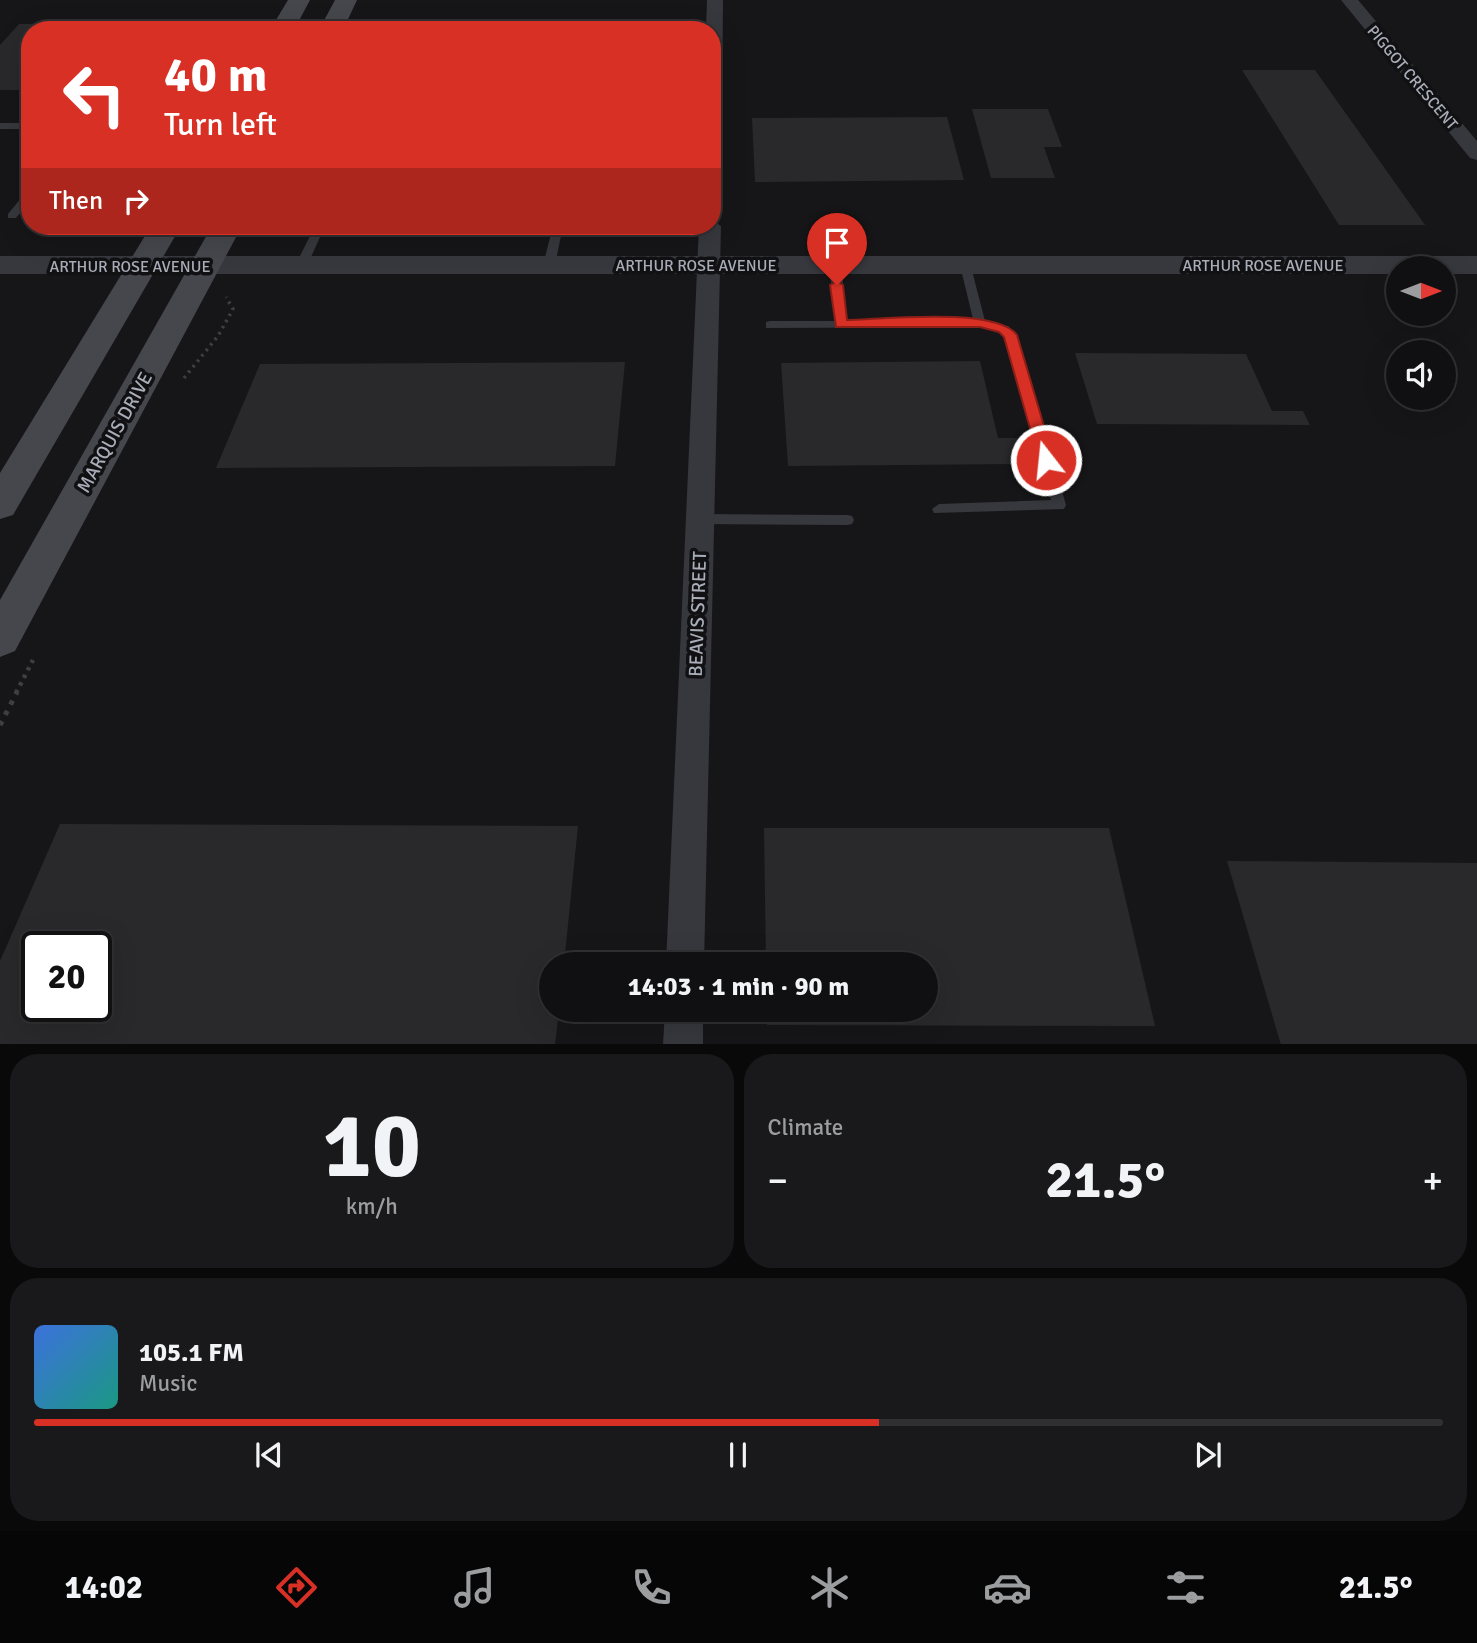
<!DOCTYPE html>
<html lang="en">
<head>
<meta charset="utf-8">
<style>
  body { margin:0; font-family:Signika,sans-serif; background:#19191b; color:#f1f3f6; height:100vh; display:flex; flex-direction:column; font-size:26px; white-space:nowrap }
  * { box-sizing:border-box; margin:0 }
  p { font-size:23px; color:#9c9d9f }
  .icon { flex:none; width:38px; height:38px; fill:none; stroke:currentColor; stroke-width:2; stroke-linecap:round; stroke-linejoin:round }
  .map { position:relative; height:1044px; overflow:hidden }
  .drawer { display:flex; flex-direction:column; gap:10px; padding:10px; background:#09090a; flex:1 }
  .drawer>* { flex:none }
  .hud { position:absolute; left:21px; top:21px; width:700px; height:214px; border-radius:28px; box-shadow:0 7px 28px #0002,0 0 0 2px #303032; background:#d93025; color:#fff; overflow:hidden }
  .needle { width:46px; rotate:90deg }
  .controls { position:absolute; left:1386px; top:256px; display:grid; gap:14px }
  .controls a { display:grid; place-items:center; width:70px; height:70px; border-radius:50%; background:#101012; box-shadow:0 7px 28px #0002,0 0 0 2px #303032; font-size:35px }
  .speed { position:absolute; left:21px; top:931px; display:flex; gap:14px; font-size:35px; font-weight:700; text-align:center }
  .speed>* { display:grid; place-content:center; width:91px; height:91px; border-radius:50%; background:#101012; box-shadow:0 7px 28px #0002,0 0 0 2px #303032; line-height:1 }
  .speed .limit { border:4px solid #111; border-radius:10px; background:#fff; color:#111 }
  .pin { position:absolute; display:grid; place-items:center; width:60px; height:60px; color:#fff; margin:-72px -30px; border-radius:50% 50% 50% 0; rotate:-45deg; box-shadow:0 0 7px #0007 }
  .pin .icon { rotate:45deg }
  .me { position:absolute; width:77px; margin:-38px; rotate:344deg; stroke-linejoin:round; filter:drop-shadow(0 0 5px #0008) }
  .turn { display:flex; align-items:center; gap:24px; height:147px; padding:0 28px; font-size:32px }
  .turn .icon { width:91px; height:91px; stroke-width:2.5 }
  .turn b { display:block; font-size:49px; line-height:60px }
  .then { display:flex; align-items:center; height:66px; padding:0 28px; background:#0003; gap:14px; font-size:26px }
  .big { font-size:52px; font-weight:800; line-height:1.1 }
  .drawer .card { flex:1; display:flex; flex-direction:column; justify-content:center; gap:10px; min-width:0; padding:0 24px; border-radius:28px; background:#19191b }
  .drawer .dial { align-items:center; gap:0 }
  .dial b { font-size:91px; line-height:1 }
  .song { display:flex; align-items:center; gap:21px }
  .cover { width:84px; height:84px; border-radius:10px; background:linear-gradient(135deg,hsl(220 70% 55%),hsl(170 70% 35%)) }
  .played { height:7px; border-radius:4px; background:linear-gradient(90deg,#d93025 60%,#303032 60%) }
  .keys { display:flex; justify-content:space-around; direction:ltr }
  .heat { display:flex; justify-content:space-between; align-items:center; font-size:38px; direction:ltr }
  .drawer .tiles { flex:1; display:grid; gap:10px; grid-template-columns:1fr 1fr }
  .card:last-child { grid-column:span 2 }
  .trip { position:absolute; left:539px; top:952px; width:399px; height:70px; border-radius:35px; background:#101012; box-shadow:0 7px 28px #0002,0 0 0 2px #303032; font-weight:800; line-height:70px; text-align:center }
  .tab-bar { display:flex; height:112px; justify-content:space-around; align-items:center; background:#060607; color:#9c9d9f }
  .tab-bar .icon { width:49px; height:49px }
  .tab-bar .current { color:#d93025 }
  .tab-bar b { font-size:32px; color:#f1f3f6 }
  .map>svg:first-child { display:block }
  .building { fill:#29292c; fill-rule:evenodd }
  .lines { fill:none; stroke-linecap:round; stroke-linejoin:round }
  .path-far2 { stroke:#3d3f44; stroke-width:3.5; stroke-dasharray:2.5 4.5; stroke-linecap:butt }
  .path-far1 { stroke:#3d3f44; stroke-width:4.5; stroke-dasharray:3.5 5; stroke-linecap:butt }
  .path { stroke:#3d3f44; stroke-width:5; stroke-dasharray:4.5 7; stroke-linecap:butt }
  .service { fill:#37383d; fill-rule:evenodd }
  .minor { fill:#37383d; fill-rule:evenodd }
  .tertiary { fill:#37383d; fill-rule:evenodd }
  .secondary { fill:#45474d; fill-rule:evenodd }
  .route { fill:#d93025; stroke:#8d1f18; stroke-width:2 }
  .labels { text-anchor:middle; stroke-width:7; stroke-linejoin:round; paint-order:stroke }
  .far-street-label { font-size:16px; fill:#a8adb8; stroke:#111113 }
  .street-label { font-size:19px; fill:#a8adb8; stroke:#111113 }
</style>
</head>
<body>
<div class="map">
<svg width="1477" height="1045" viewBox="0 0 1477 1045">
  <rect width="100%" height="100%" fill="#161618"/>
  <g class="building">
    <path d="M 19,24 L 119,24 L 114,30 L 30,30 L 30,90 L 0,90 L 0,45 Z"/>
    <path d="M 1242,70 L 1315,70 L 1425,225 L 1339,225 Z"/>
    <path d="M 972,109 L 1048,109 L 1062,147 L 1044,147 L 1055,178 L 991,178 Z"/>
    <path d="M 947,117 L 964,180 L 755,182 L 752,118 Z"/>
    <path d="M 1075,353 L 1246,354 L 1272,411 L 1303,411 L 1310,425 L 1097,424 Z"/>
    <path d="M 980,361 L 998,438 L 1022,438 L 1029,464 L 788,466 L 781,363 Z"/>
    <path d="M 625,362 L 615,466 L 216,468 L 260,364 Z"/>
    <path d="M 60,824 L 578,826 L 564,964 L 551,964 L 551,1010 L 559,1010 L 555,1045 L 0,1045 L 0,961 ZM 37,947 L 96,947 L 96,1006 L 37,1006 Z"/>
    <path d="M 764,828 L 1109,828 L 1155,1026 L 767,1025 L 766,1010 L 926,1010 L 926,964 L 766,964 Z"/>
    <path d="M 1227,861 L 1477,863 L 1477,1045 L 1281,1045 Z"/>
  </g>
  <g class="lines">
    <g class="path-far2">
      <path d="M 258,234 L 269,226"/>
      <path d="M 184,378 L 218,336 L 233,309 L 226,297"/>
    </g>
    <path class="path-far1" d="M 16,693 L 33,660"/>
    <path class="path" d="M 0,725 L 17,692"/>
    <g class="service">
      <rect x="0" y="123" width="30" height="6"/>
      <path d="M 30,191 L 30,201 L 16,218 L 8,218 L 8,214 L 26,192 Z"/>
      <path d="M 315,226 L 325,226 L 307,266 L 305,268 L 297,268 L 295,266 Z"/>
      <path d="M 553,226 L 563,226 L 555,265 L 549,268 L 543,265 Z"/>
      <path d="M 835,262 L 841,265 L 847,320 L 973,319 L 960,265 L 966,262 L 970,263 L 985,321 L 1008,326 L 1017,335 L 1066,505 L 1064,509 L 934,513 L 932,509 L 939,504 L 1051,500 L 1005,337 L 1000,332 L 980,327 L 766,328 L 766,322 L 770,321 L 835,321 L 829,265 Z"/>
      <path d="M 700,514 L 847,515 L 852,516 L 854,520 L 852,524 L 847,525 L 700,524 L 695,523 L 693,519 L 695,515 Z"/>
    </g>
    <g class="minor">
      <path d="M 707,0 L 723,0 L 722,115 L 712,121 L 712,30 L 706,30 Z"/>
      <path d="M 1341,0 L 1358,0 L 1477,141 L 1477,160 L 1470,158 Z"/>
      <path d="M 712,220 L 721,226 L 704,964 L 666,964 L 699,226 L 712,226 Z"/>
      <path d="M 665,1010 L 703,1010 L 703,1045 L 663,1045 Z"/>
    </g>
    <path class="tertiary" d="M 0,256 L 1477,256 L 1477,274 L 1444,274 L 1444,268 L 1398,268 L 1398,274 L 0,274 Z"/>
    <g class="secondary">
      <path d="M 288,0 L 310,0 L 294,30 L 270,30 Z"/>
      <path d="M 335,0 L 357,0 L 343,30 L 319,30 Z"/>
      <path d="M 151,226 L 181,226 L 13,515 L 0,519 L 0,473 Z"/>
      <path d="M 212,226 L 242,226 L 15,651 L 0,657 L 0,600 Z"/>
    </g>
  </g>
  <path class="route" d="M 837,281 L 843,285 L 847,320 C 883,319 996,307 1017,335 L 1054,460 L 1052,464 L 1041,464 L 1039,460 L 1004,337 L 999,332 L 980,327 L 836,327 L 830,285 Z"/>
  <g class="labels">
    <g class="far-street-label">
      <text transform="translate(1413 77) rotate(50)" y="6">PIGGOT CRESCENT</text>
      <text x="696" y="271">ARTHUR ROSE AVENUE</text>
      <text x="1263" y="271">ARTHUR ROSE AVENUE</text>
      <text x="130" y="272">ARTHUR ROSE AVENUE</text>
    </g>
    <g class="street-label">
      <text transform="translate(114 432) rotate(-61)" y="7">MARQUIS DRIVE</text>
      <text transform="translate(697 614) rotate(-88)" y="7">BEAVIS STREET</text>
    </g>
  </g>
</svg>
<div class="controls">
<a><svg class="needle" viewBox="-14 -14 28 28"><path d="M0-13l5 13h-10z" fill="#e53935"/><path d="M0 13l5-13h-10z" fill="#9c9d9f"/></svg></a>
<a><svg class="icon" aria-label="sound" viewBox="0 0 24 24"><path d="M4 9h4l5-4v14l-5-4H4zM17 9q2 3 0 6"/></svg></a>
</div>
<div class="speed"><div class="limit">20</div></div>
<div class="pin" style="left:837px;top:285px;background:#d93025"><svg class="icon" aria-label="arrive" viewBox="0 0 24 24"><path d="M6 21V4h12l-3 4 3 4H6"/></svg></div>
<svg class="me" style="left:1046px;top:460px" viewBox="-20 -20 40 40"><circle r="17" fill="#d93025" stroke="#fff" stroke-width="3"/><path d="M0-11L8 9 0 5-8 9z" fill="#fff"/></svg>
<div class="trip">14:03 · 1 min · 90 m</div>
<div class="hud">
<div class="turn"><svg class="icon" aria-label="left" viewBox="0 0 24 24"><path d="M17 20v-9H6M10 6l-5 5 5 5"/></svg><div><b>40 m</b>Turn left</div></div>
<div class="then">Then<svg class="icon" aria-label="right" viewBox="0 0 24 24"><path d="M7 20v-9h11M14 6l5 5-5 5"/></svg></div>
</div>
</div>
<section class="drawer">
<div class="tiles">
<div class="card dial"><b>10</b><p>km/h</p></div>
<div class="card"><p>Climate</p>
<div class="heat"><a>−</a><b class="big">21.5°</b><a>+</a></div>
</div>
<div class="card">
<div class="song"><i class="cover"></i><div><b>105.1 FM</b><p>Music</p></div></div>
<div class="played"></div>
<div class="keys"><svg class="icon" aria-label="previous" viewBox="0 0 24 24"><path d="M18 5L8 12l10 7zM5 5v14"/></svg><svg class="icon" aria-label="pause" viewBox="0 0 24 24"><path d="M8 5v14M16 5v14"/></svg><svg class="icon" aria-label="next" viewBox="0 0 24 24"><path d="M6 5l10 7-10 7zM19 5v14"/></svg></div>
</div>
</div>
</section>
<nav class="tab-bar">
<b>14:02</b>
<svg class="icon current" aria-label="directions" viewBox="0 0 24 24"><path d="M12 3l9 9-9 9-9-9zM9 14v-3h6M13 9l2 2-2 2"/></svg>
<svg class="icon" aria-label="music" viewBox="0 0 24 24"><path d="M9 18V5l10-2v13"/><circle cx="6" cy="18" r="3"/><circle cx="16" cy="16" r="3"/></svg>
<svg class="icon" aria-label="phone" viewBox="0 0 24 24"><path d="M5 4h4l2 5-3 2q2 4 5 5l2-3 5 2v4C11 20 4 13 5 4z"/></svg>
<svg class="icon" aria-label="climate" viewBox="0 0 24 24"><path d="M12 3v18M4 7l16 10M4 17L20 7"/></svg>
<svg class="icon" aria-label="car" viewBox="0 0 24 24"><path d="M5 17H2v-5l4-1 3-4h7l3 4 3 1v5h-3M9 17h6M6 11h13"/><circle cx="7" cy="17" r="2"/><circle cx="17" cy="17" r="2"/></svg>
<svg class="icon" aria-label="filters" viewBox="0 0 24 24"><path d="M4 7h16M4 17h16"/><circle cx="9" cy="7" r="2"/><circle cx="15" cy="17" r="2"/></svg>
<b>21.5°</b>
</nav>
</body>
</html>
